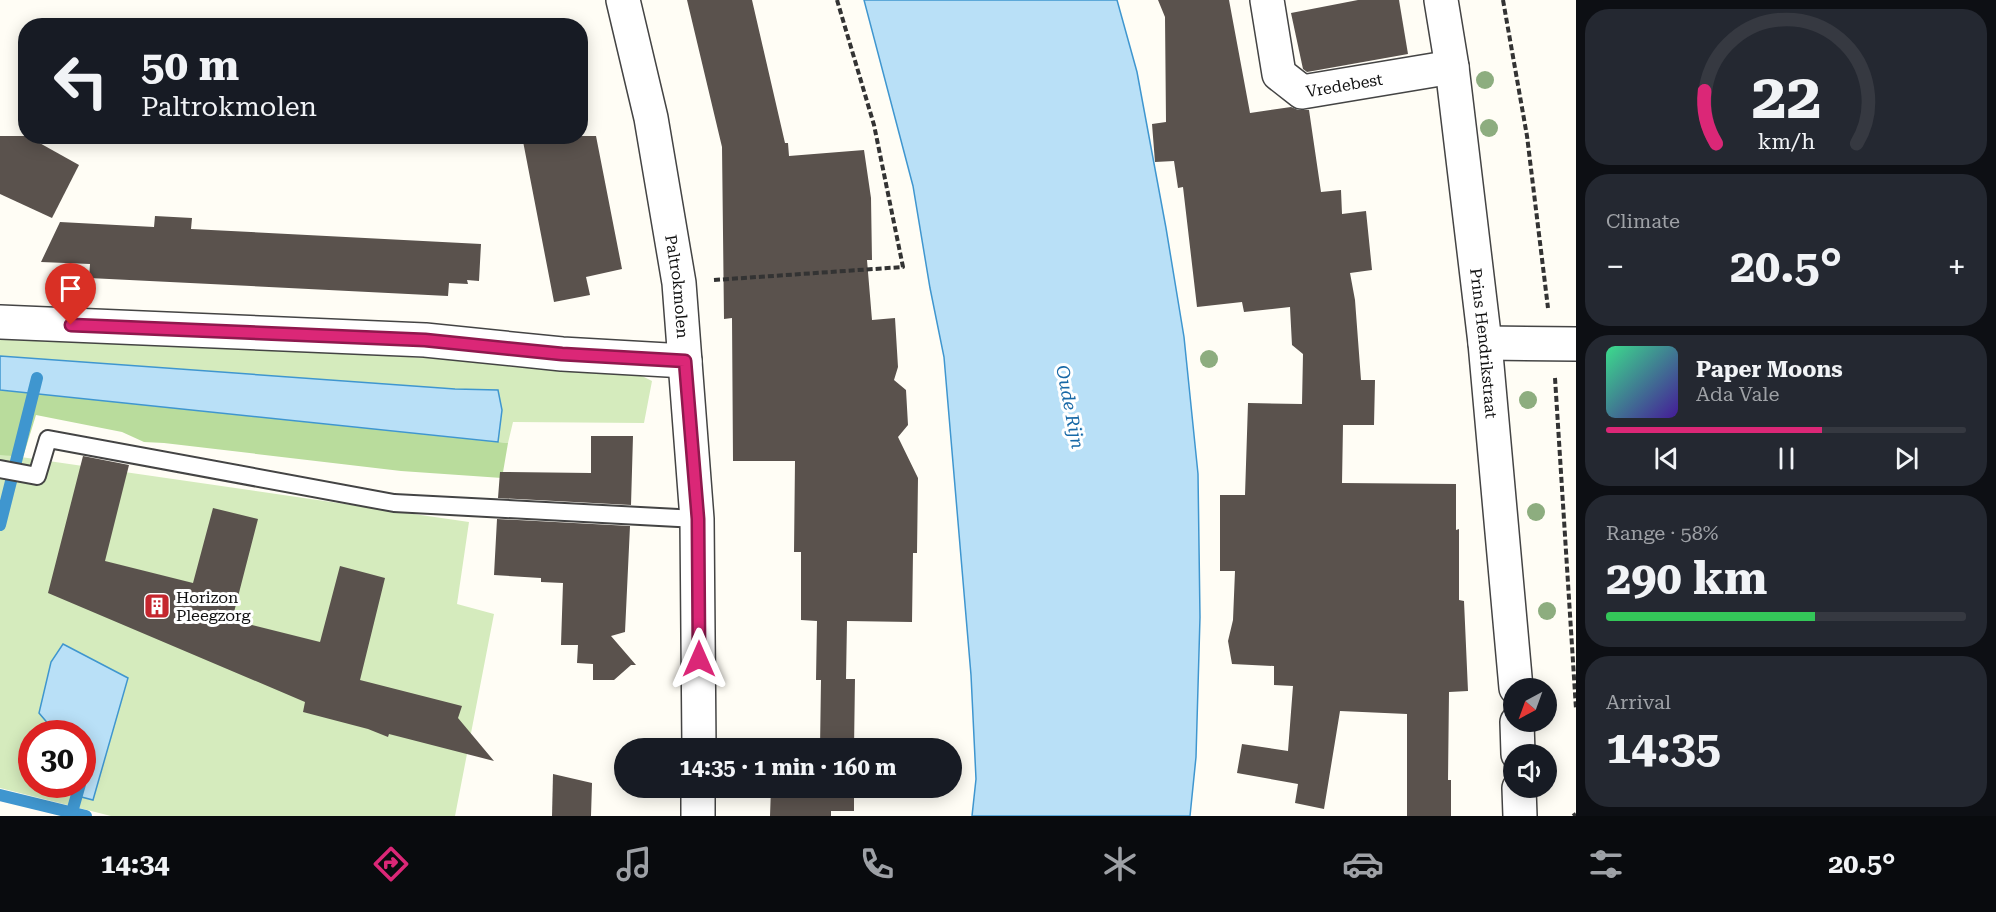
<!DOCTYPE html>
<html lang="en">
<head>
<meta charset="utf-8">
<style>
  body { margin:0; font-family:"Roboto Serif",serif; background:#242831; color:#f1f3f6; height:100vh; display:flex; flex-direction:column; font-size:22px; white-space:nowrap }
  * { box-sizing:border-box; margin:0 }
  p { font-size:20px; color:#9ea1a6 }
  .icon { flex:none; width:33px; height:33px; fill:none; stroke:currentColor; stroke-width:2; stroke-linecap:round; stroke-linejoin:round }
  .map { position:relative; flex:1; overflow:hidden }
  .side { display:flex; flex-direction:column; gap:9px; padding:9px; background:#0d0f14; width:420px }
  .side>* { flex:none }
  .guide { position:absolute; left:18px; top:18px; width:570px; height:126px; border-radius:24px; box-shadow:0 3px 15px #0003; background:#171b24; color:#f1f3f6; overflow:hidden }
  .needle { width:39px; rotate:221deg }
  .tools { position:absolute; left:1503px; top:678px; display:grid; gap:12px }
  .tools a { display:grid; place-items:center; width:54px; height:54px; border-radius:50%; background:#171b24; box-shadow:0 3px 15px #0003; font-size:30px }
  .speed { position:absolute; left:18px; top:720px; display:flex; gap:12px; font-size:30px; font-weight:700; text-align:center }
  .speed>* { display:grid; place-content:center; width:78px; height:78px; border-radius:50%; background:#171b24; box-shadow:0 3px 15px #0003; line-height:1 }
  .speed .limit { border:9px solid #d22; background:#fff; color:#111 }
  .pin { position:absolute; display:grid; place-items:center; width:51px; height:51px; color:#fff; margin:-62px -26px; border-radius:50% 50% 50% 0; rotate:-45deg; box-shadow:0 0 6px #0007 }
  .pin .icon { rotate:45deg }
  .me { position:absolute; width:66px; margin:-33px; rotate:0deg; stroke-linejoin:round; filter:drop-shadow(0 0 4px #0008) }
  .turn { display:flex; align-items:center; gap:21px; height:126px; padding:0 24px; font-size:27px }
  .turn .icon { width:78px; height:78px; stroke-width:2.5 }
  .turn b { display:block; font-size:42px; line-height:51px }
  .big { font-size:45px; font-weight:700; line-height:1.1 }
  .side .tile { flex:1; display:flex; flex-direction:column; justify-content:center; gap:9px; min-width:0; padding:0 21px; border-radius:24px; background:#242831 }
  .side .dial { align-items:center; gap:0 }
  .dial svg { height:156px; overflow:visible; fill:none; stroke:#363941; stroke-width:7; stroke-linecap:round; text-anchor:middle }
  .dial text { fill:#f1f3f6; stroke:none }
  .song { display:flex; align-items:center; gap:18px }
  .cover { width:72px; height:72px; border-radius:9px; background:linear-gradient(135deg,hsl(150 70% 55%),hsl(260 70% 35%)) }
  .played { height:6px; border-radius:3px; background:linear-gradient(90deg,#db2777 60%,#363941 60%) }
  .keys { display:flex; justify-content:space-around; direction:ltr }
  .heat { display:flex; justify-content:space-between; align-items:center; font-size:33px; direction:ltr }
  .charge { height:9px; border-radius:4px; background:linear-gradient(90deg,#34c759 58%,#363941 0) }
  .trip { position:absolute; left:614px; top:738px; width:348px; height:60px; border-radius:30px; background:#171b24; box-shadow:0 3px 15px #0003; font-weight:700; line-height:60px; text-align:center }
  .menu { display:flex; height:96px; justify-content:space-around; align-items:center; background:#090b0e; color:#9ea1a6 }
  .menu .icon { width:42px; height:42px }
  .menu .active { color:#db2777 }
  .menu b { font-size:27px; color:#f1f3f6 }
  main { display:flex; flex:1; min-height:0 }
  .map>svg:first-child { display:block }
  .green { fill:#d5ebbd; fill-rule:evenodd }
  .forest { fill:#b9dc9c }
  .water { fill:#b9e0f7; stroke:#3f96cf; stroke-width:1.5 }
  .lines { fill:none; stroke-linecap:round; stroke-linejoin:round }
  .stream { stroke:#3f96cf; stroke-width:12 }
  .building { fill:#5a524d }
  .lane-casing { stroke:#444; stroke-width:20 }
  .street-casing { stroke:#444; stroke-width:36 }
  .path { stroke:#333; stroke-width:4; stroke-dasharray:6 3; stroke-linecap:butt }
  .lane { stroke:#fff; stroke-width:16 }
  .street { stroke:#fff; stroke-width:33 }
  .tree { fill:#8dad7f }
  .route-casing { stroke:#8e194d; stroke-width:15 }
  .route { stroke:#db2777; stroke-width:10 }
  .labels { text-anchor:middle; stroke-width:6; stroke-linejoin:round; paint-order:stroke }
  .street-label { font-size:16px; fill:#111; stroke:#fff }
  .poi-label { font-size:16px; fill:#111; stroke:#fff; text-anchor:start }
  .water-label { font-size:18px; font-style:italic; fill:#1768a6; stroke:#fff }
</style>
</head>
<body>
<main>
<div class="map">
<svg width="1576" height="816" viewBox="0 0 1576 816">
  <rect width="100%" height="100%" fill="#fffdf5"/>
  <g class="green">
    <path d="M 0,335 L 628,369 L 652,381 L 644,423 L 513,422 L 508,443 L 498,442 L 502,410 L 497,390 L 455,389 L 0,356 Z"/>
    <path d="M 0,454 L 469,522 L 457,604 L 494,614 L 455,816 L 111,816 L 0,788 ZM 32,734 L 82,734 L 82,784 L 32,784 Z"/>
  </g>
  <path class="forest" d="M 0,390 L 508,443 L 502,478 L 401,471 L 164,443 L 144,442 L 122,432 L 36,415 L 23,457 L 0,455 Z"/>
  <g class="water">
    <path d="M 864,0 L 1117,0 L 1137,72 L 1166,228 L 1184,337 L 1198,474 L 1200,617 L 1196,757 L 1190,816 L 972,816 L 976,779 L 971,675 L 944,357 L 930,288 L 913,186 Z"/>
    <path d="M 0,356 L 455,389 L 498,390 L 502,410 L 498,442 L 0,390 Z"/>
    <path d="M 63,644 L 128,678 L 93,800 L 47,788 L 48,785 L 82,784 L 82,734 L 56,733 L 39,713 L 51,662 Z"/>
  </g>
  <g class="lines">
    <g class="stream">
      <path d="M 0,525 L 37,378"/>
      <path d="M 0,795 L 86,816"/>
      <path d="M 72,812 L 80,784"/>
    </g>
  </g>
  <g class="building">
    <path d="M 687,0 L 752,0 L 785,143 L 788,143 L 789,156 L 864,150 L 871,198 L 872,260 L 867,260 L 872,320 L 895,318 L 898,367 L 894,380 L 906,390 L 908,425 L 898,437 L 918,478 L 917,553 L 913,553 L 912,622 L 847,621 L 846,679 L 855,679 L 854,748 L 820,748 L 821,680 L 816,680 L 817,621 L 801,620 L 801,552 L 794,552 L 795,461 L 733,461 L 732,318 L 724,319 L 722,147 Z"/>
    <path d="M 1158,0 L 1229,0 L 1250,113 L 1291,107 L 1298,110 L 1309,110 L 1321,192 L 1341,190 L 1342,214 L 1366,211 L 1372,270 L 1350,273 L 1355,300 L 1361,380 L 1375,380 L 1374,425 L 1343,425 L 1342,483 L 1456,484 L 1456,530 L 1459,529 L 1459,600 L 1464,601 L 1468,691 L 1449,692 L 1448,780 L 1451,780 L 1451,816 L 1407,816 L 1407,714 L 1340,711 L 1324,809 L 1295,803 L 1298,784 L 1237,773 L 1242,744 L 1288,751 L 1293,686 L 1274,685 L 1274,666 L 1232,664 L 1228,641 L 1233,620 L 1235,571 L 1220,571 L 1220,495 L 1245,495 L 1248,403 L 1302,404 L 1303,354 L 1292,345 L 1290,307 L 1244,312 L 1242,302 L 1197,307 L 1183,187 L 1178,188 L 1174,161 L 1155,162 L 1152,124 L 1166,122 L 1165,17 Z"/>
    <path d="M 1358,0 L 1399,0 L 1408,54 L 1307,72 L 1303,69 L 1291,13 Z"/>
    <path d="M 0,136 L 27,136 L 79,165 L 52,218 L 0,194 Z"/>
    <path d="M 522,136 L 596,136 L 622,269 L 586,277 L 590,295 L 554,302 Z"/>
    <path d="M 155,216 L 192,218 L 191,229 L 481,244 L 479,281 L 467,280 L 468,284 L 449,283 L 448,296 L 89,278 L 90,264 L 41,262 L 60,222 L 154,227 Z"/>
    <path d="M 591,436 L 633,436 L 631,505 L 498,498 L 500,472 L 591,473 Z"/>
    <path d="M 83,456 L 129,465 L 105,561 L 193,583 L 213,508 L 258,519 L 232,620 L 320,642 L 340,566 L 385,578 L 360,680 L 462,706 L 458,718 L 494,761 L 389,734 L 388,737 L 368,729 L 303,712 L 305,702 L 48,593 Z"/>
    <path d="M 497,519 L 630,526 L 625,632 L 611,636 L 636,665 L 631,665 L 614,680 L 593,680 L 593,664 L 577,663 L 578,645 L 561,645 L 563,583 L 541,582 L 541,578 L 494,575 Z"/>
    <path d="M 553,774 L 592,783 L 591,816 L 552,816 Z"/>
    <path d="M 771,788 L 854,788 L 854,811 L 831,811 L 831,816 L 770,816 Z"/>
  </g>
  <g class="lines">
    <defs>
      <path id="lane" d="M 0,469 L 37,476 L 48,439 L 394,503 L 697,519"/>
      <g id="street">
        <path id="s1" d="M 623,0 L 651,118 L 679,283 L 697,519 L 699,748"/>
        <path id="s2" d="M 1267,0 L 1279,74 L 1302,92 L 1452,67"/>
        <path id="s3" d="M 1441,0 L 1452,67 L 1485,343 L 1516,688"/>
        <path d="M 0,322 L 425,340 L 562,354 L 685,361"/>
        <path d="M 1485,343 L 1576,344"/>
        <path d="M 1517,722 L 1518,754"/>
        <path d="M 1519,788 L 1520,816"/>
        <path d="M 698,816 L 698,788"/>
      </g>
    </defs>
    <use href="#lane" class="lane-casing"/>
    <use href="#street" class="street-casing"/>
    <g class="path">
      <path d="M 1503,0 L 1527,136 L 1548,308"/>
      <path d="M 714,280 L 903,267 L 874,125 L 837,0"/>
      <path d="M 1555,378 L 1576,709"/>
      <path d="M 1573,816 L 1576,814"/>
    </g>
    <use href="#lane" class="lane"/>
    <use href="#street" class="street"/>
  </g>
  <g class="tree">
    <circle cx="1485" cy="80" r="9"/>
    <circle cx="1489" cy="128" r="9"/>
    <circle cx="1209" cy="359" r="9"/>
    <circle cx="1528" cy="400" r="9"/>
    <circle cx="1536" cy="512" r="9"/>
    <circle cx="1547" cy="611" r="9"/>
  </g>
  <g class="lines">
    <defs>
      <path id="route" d="M 71,325 L 425,340 L 562,354 L 685,361 L 698,519 L 699,659"/>
    </defs>
    <use href="#route" class="route-casing"/>
    <use href="#route" class="route"/>
  </g>
  <defs>
    <symbol id="building-square" viewBox="-11 -11 22 22"><rect x="-9" y="-9" width="18" height="18" rx="4" fill="#c4262e" stroke="#fff"/><path d="M-4-6H4V6H1V3H-1V6H-4ZM-2.5-4.3h1.7v1.8h-1.7ZM.8-4.3h1.7v1.8H.8ZM-2.5-1h1.7V.8h-1.7ZM.8-1h1.7V.8H.8Z" fill="#fff"/></symbol>
  </defs>
  <g fill-rule="evenodd">
    <use href="#building-square" x="142" y="591" width="30" height="30"/>
  </g>
  <g class="labels">
    <g class="street-label">
      <text dy="6" stroke="none"><textPath href="#s2" startOffset="147">Vredebest</textPath></text>
      <text dy="6" stroke="none"><textPath href="#s1" startOffset="292">Paltrokmolen</textPath></text>
      <text dy="6" stroke="none"><textPath href="#s3" startOffset="346">Prins Hendrikstraat</textPath></text>
    </g>
    <g class="poi-label">
      <text x="176" y="603">Horizon<tspan x="176" dy="18">Pleegzorg</tspan></text>
    </g>
    <g class="water-label">
      <text transform="translate(1070 407) rotate(79)" y="6">Oude Rijn</text>
    </g>
  </g>
</svg>
<div class="tools">
<a><svg class="needle" viewBox="-14 -14 28 28"><path d="M0-13l5 13h-10z" fill="#e53935"/><path d="M0 13l5-13h-10z" fill="#9ea1a6"/></svg></a>
<a><svg class="icon" aria-label="sound" viewBox="0 0 24 24"><path d="M4 9h4l5-4v14l-5-4H4zM17 9q2 3 0 6"/></svg></a>
</div>
<div class="speed"><div class="limit">30</div></div>
<div class="pin" style="left:71px;top:325px;background:#d93025"><svg class="icon" aria-label="arrive" viewBox="0 0 24 24"><path d="M6 21V4h12l-3 4 3 4H6"/></svg></div>
<svg class="me" style="left:699px;top:659px" viewBox="-20 -20 40 40"><path d="M0-17L14 15 0 8-14 15z" fill="#db2777" stroke="#fff" stroke-width="4"/></svg>
<div class="trip">14:35 · 1 min · 160 m</div>
<div class="guide">
<div class="turn"><svg class="icon" aria-label="left" viewBox="0 0 24 24"><path d="M17 20v-9H6M10 6l-5 5 5 5"/></svg><div><b>50 m</b>Paltrokmolen</div></div>
</div>
</div>
<section class="side">
<div class="tile dial"><svg viewBox="0 0 100 80">
<path d="M14 69A42 42 0 1 1 86 69"/>
<path d="M14 69A42 42 0 0 1 8 42" stroke="#db2777"/>
<text x="50" y="56" font-size="32" font-weight="700">22</text>
<text x="50" y="72" font-size="11">km/h</text>
</svg></div>
<div class="tile"><p>Climate</p>
<div class="heat"><a>−</a><b class="big">20.5°</b><a>+</a></div>
</div>
<div class="tile">
<div class="song"><i class="cover"></i><div><b>Paper Moons</b><p>Ada Vale</p></div></div>
<div class="played"></div>
<div class="keys"><svg class="icon" aria-label="previous" viewBox="0 0 24 24"><path d="M18 5L8 12l10 7zM5 5v14"/></svg><svg class="icon" aria-label="pause" viewBox="0 0 24 24"><path d="M8 5v14M16 5v14"/></svg><svg class="icon" aria-label="next" viewBox="0 0 24 24"><path d="M6 5l10 7-10 7zM19 5v14"/></svg></div>
</div>
<div class="tile"><p>Range · 58%</p><b class="big">290 km</b><div class="charge"></div></div>
<div class="tile"><p>Arrival</p><b class="big">14:35</b></div>
</section>
</main>
<nav class="menu">
<b>14:34</b>
<svg class="icon active" aria-label="directions" viewBox="0 0 24 24"><path d="M12 3l9 9-9 9-9-9zM9 14v-3h6M13 9l2 2-2 2"/></svg>
<svg class="icon" aria-label="music" viewBox="0 0 24 24"><path d="M9 18V5l10-2v13"/><circle cx="6" cy="18" r="3"/><circle cx="16" cy="16" r="3"/></svg>
<svg class="icon" aria-label="phone" viewBox="0 0 24 24"><path d="M5 4h4l2 5-3 2q2 4 5 5l2-3 5 2v4C11 20 4 13 5 4z"/></svg>
<svg class="icon" aria-label="climate" viewBox="0 0 24 24"><path d="M12 3v18M4 7l16 10M4 17L20 7"/></svg>
<svg class="icon" aria-label="car" viewBox="0 0 24 24"><path d="M5 17H2v-5l4-1 3-4h7l3 4 3 1v5h-3M9 17h6M6 11h13"/><circle cx="7" cy="17" r="2"/><circle cx="17" cy="17" r="2"/></svg>
<svg class="icon" aria-label="filters" viewBox="0 0 24 24"><path d="M4 7h16M4 17h16"/><circle cx="9" cy="7" r="2"/><circle cx="15" cy="17" r="2"/></svg>
<b>20.5°</b>
</nav>
</body>
</html>
